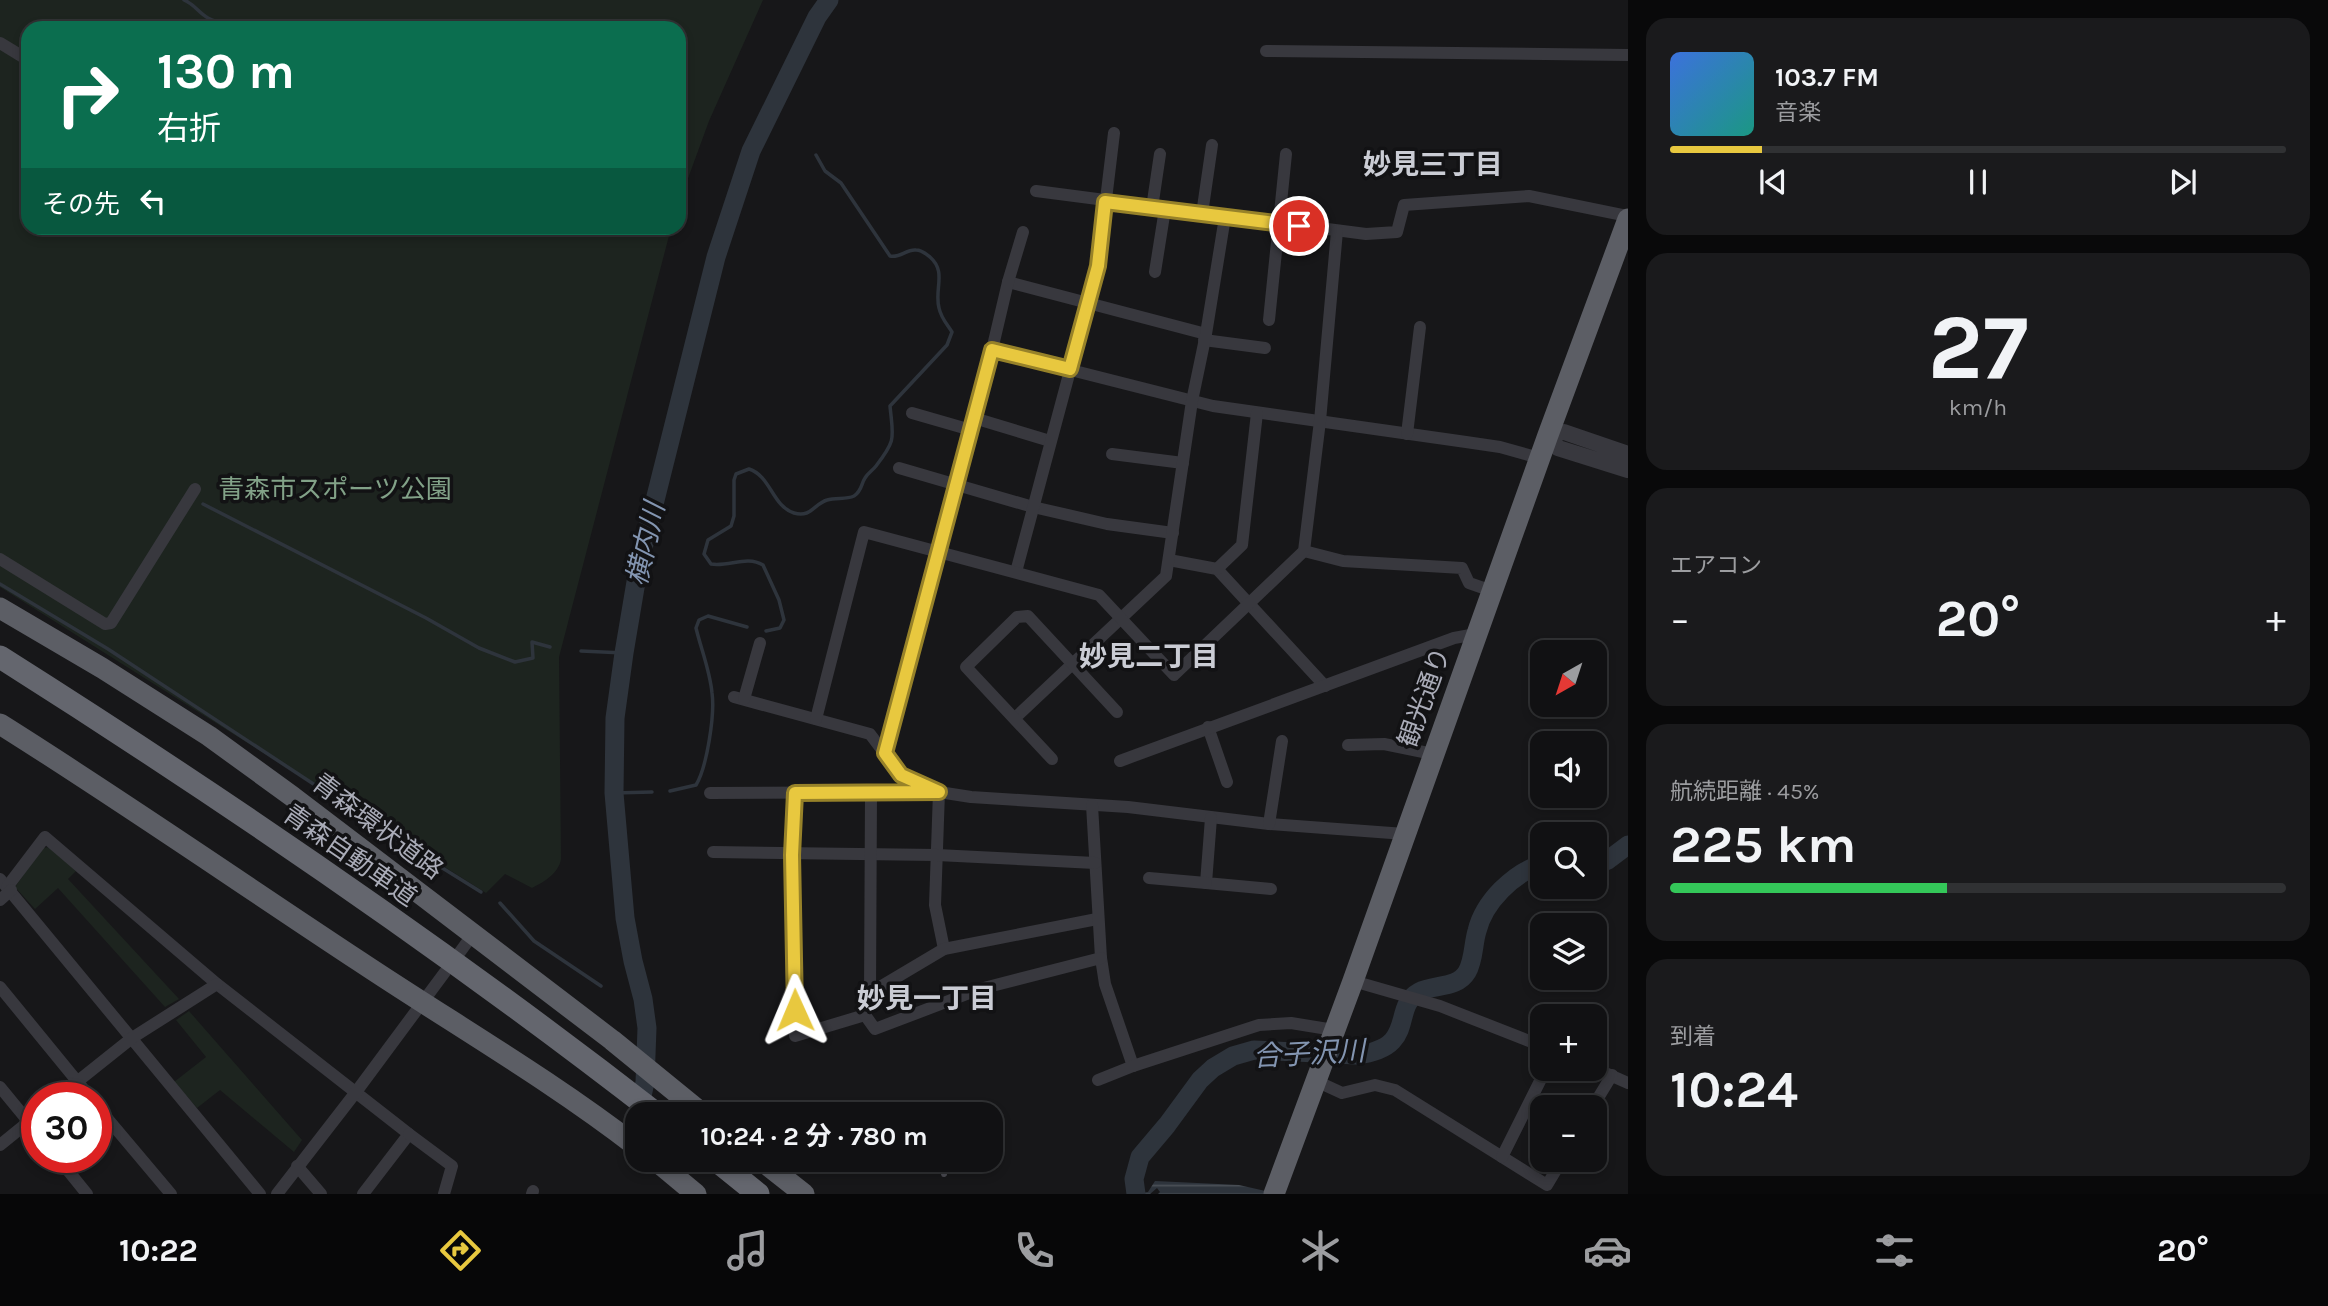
<!DOCTYPE html>
<html lang="ja">
<head>
<meta charset="utf-8">
<style>
  body { margin:0; font-family:Karla,"Noto Sans JP",sans-serif; background:#1a1a1c; color:#f1f3f6; height:100vh; display:flex; flex-direction:column; font-size:26px; white-space:nowrap }
  * { box-sizing:border-box; margin:0 }
  p { font-size:23px; color:#9c9da0 }
  .icon { flex:none; width:38px; height:38px; fill:none; stroke:currentColor; stroke-width:2; stroke-linecap:round; stroke-linejoin:round }
  .map { position:relative; flex:1; overflow:hidden }
  .sheet { display:flex; flex-direction:column; gap:18px; padding:18px; background:#09090a; width:700px }
  .sheet>* { flex:none }
  .banner { position:absolute; left:21px; top:21px; width:665px; height:214px; border-radius:21px; box-shadow:0 4px 10px #0003,0 0 0 2px #303133; background:#0b6e4f; color:#fff; overflow:hidden }
  .needle { width:46px; rotate:219deg }
  .fabs { position:absolute; left:1530px; top:640px; display:grid; gap:14px }
  .fabs a { display:grid; place-items:center; width:77px; height:77px; border-radius:14px; background:#111113; box-shadow:0 4px 10px #0003,0 0 0 2px #303133; font-size:35px }
  .speed { position:absolute; left:21px; top:1082px; display:flex; gap:14px; font-size:35px; font-weight:700; text-align:center }
  .speed>* { display:grid; place-content:center; width:91px; height:91px; border-radius:50%; background:#111113; box-shadow:0 4px 10px #0003,0 0 0 2px #303133; line-height:1 }
  .speed .limit { border:10px solid #d22; background:#fff; color:#111 }
  .pin { position:absolute; display:grid; place-items:center; width:60px; height:60px; color:#fff; margin:-30px; border:4px solid #fff; border-radius:50%; box-shadow:0 2px 7px #0007 }
  .me { position:absolute; width:77px; margin:-38px; rotate:359deg; stroke-linejoin:round; filter:drop-shadow(0 0 5px #0008) }
  .turn { display:flex; align-items:center; gap:24px; height:147px; padding:0 21px; font-size:32px }
  .turn .icon { width:91px; height:91px; stroke-width:2.5 }
  .turn b { display:block; font-size:49px; line-height:60px }
  .then { display:flex; align-items:center; height:66px; padding:0 21px; background:#0003; gap:14px; font-size:26px }
  .big { font-size:52px; font-weight:700; line-height:1.1 }
  .sheet .tile { flex:1; display:flex; flex-direction:column; justify-content:center; gap:10px; min-width:0; padding:0 24px; border-radius:21px; background:#1a1a1c }
  .sheet .dial { align-items:center; gap:0 }
  .dial b { font-size:91px; line-height:1 }
  .song { display:flex; align-items:center; gap:21px }
  .cover { width:84px; height:84px; border-radius:10px; background:linear-gradient(135deg,hsl(220 70% 55%),hsl(170 70% 35%)) }
  .played { height:7px; border-radius:4px; background:linear-gradient(90deg,#e8c83f 15%,#303133 15%) }
  .keys { display:flex; justify-content:space-around; direction:ltr }
  .heat { display:flex; justify-content:space-between; align-items:center; font-size:38px; direction:ltr }
  .charge { height:10px; border-radius:5px; background:linear-gradient(90deg,#34c759 45%,#303133 0) }
  .trip { position:absolute; left:625px; top:1102px; width:378px; height:70px; border-radius:21px; background:#111113; box-shadow:0 4px 10px #0003,0 0 0 2px #303133; font-weight:700; line-height:70px; text-align:center }
  .dock { display:flex; height:112px; justify-content:space-around; align-items:center; background:#070708; color:#9c9da0 }
  .dock .icon { width:49px; height:49px }
  .dock .on { color:#e8c83f }
  .dock b { font-size:32px; color:#f1f3f6 }
  main { display:flex; flex:1; min-height:0 }
  .map>svg:first-child { display:block }
  .green { fill:#1d241f }
  .water { fill:url(#water-rules) }
  .lines { fill:none; stroke-linecap:round; stroke-linejoin:round }
  .stream { stroke:#2e343c; stroke-width:3.5 }
  .river { stroke:#2e343c; stroke-width:19 }
  .minor { stroke:#38383e; stroke-width:12 }
  .tertiary { stroke:#38383e; stroke-width:16 }
  .trunk { stroke:#5c5e65; stroke-width:21 }
  .motorway { stroke:#64666e; stroke-width:23 }
  .rail-casing { stroke:#4b4c52; stroke-width:6 }
  .rail { stroke:#121214; stroke-width:3.5; stroke-dasharray:10; stroke-linecap:butt }
  .route-casing { stroke:#978229; stroke-width:18 }
  .route { stroke:#e8c83f; stroke-width:12 }
  .labels { text-anchor:middle; stroke-width:7; stroke-linejoin:round; paint-order:stroke }
  .park-label { font-size:26px; fill:#82a288; stroke:#121214 }
  .street-label { font-size:26px; fill:#aaacb8; stroke:#121214 }
  .neighbourhood-label { font-size:28px; font-weight:bold; fill:#caccd4; stroke:#121214 }
  .water-label { font-size:28px; font-style:italic; fill:#8395b1; stroke:#121214 }
</style>
</head>
<body>
<main>
<div class="map">
<svg width="1628" height="1194" viewBox="0 0 1628 1194">
  <defs>
    <pattern id="water-rules" width="6" height="5" patternUnits="userSpaceOnUse" patternTransform="scale(1.75)"><rect width="6" height="5" fill="#2e343c"/><path d="M0 2.5h6" fill="none" stroke="#4a4f56"/></pattern>
  </defs>
  <rect width="100%" height="100%" fill="#171719"/>
  <g class="green">
    <path d="M 0,0 L 763,0 L 709,121 L 679,203 L 679,28 L 28,28 L 28,228 L 671,228 L 559,657 L 561,859 C 559,873 544,882 532,888 L 505,874 L 486,893 L 0,587 Z"/>
    <path d="M 49,847 L 76,871 L 68,879 L 179,999 L 165,1007 L 58,888 L 35,909 L 15,887 L 43,848 Z"/>
    <path d="M 189,1011 L 302,1140 L 294,1152 L 220,1090 L 197,1108 L 174,1082 L 206,1057 L 176,1020 Z"/>
  </g>
  <path class="water" d="M 1155,1181 L 1239,1185 L 1278,1194 L 1158,1194 L 1160,1192 L 1157,1188 L 1150,1194 L 1134,1194 L 1148,1192 Z"/>
  <g class="lines">
    <g class="stream">
      <path d="M 184,0 C 194,4 199,13 208,18 C 217,23 222,21 230,28"/>
      <path d="M 203,504 L 426,618 L 479,648 L 515,662 L 533,658 L 532,642 L 550,647"/>
      <path d="M 0,584 L 108,649 L 420,854"/>
      <path d="M 766,631 L 780,628 L 784,620 L 779,600 L 763,565 C 747,555 729,567 711,564 L 704,554 L 708,540 L 731,526 L 734,516 L 734,480 L 736,474 L 749,469 C 771,476 772,506 794,513 C 811,518 814,504 827,500 C 836,497 846,500 854,496 C 862,491 861,484 865,478 C 868,473 873,470 876,466 C 897,439 893,438 890,406 L 947,345 L 952,332 C 947,324 941,318 939,308 C 934,289 947,272 930,257 C 926,254 922,250 916,250 C 906,249 901,258 890,256 L 841,183 L 825,171 L 816,155"/>
      <path d="M 581,651 L 624,653"/>
      <path d="M 670,791 L 696,785 C 707,767 715,714 712,693 C 710,671 701,649 696,628 L 699,620 L 708,616 L 747,627"/>
      <path d="M 614,793 L 652,792"/>
      <path d="M 436,864 L 481,892"/>
      <path d="M 500,903 L 534,941 L 601,986"/>
      <path d="M 638,1015 L 646,1021"/>
    </g>
    <g class="river">
      <path d="M 1594,866 L 1608,860 L 1628,845"/>
      <path d="M 638,1115 L 645,1082 L 647,1028 L 643,999 L 633,961 L 625,918 L 614,793 L 615,718 L 624,653 L 639,564 L 716,257 L 751,151 L 817,17 L 829,0"/>
      <path d="M 1136,1194 L 1134,1179 L 1140,1157 L 1167,1125 L 1200,1080 L 1213,1068 L 1233,1056 L 1254,1050 L 1356,1055 C 1419,1048 1390,1008 1419,992 C 1434,984 1457,989 1467,972 C 1474,960 1473,944 1477,931 C 1484,902 1513,873 1542,864"/>
    </g>
    <g class="minor">
      <path d="M 0,43 L 28,60"/>
      <path d="M 1266,51 L 1628,55"/>
      <path d="M 1036,191 L 1366,234 L 1397,232 L 1404,205 L 1529,196 L 1628,216"/>
      <path d="M 1152,208 L 1160,154"/>
      <path d="M 1202,214 L 1212,145"/>
      <path d="M 1155,272 L 1165,209"/>
      <path d="M 1008,282 L 1206,334"/>
      <path d="M 1269,320 L 1286,154"/>
      <path d="M 1204,340 L 1265,348"/>
      <path d="M 992,350 L 1213,406 L 1466,442 L 1500,447 L 1539,458"/>
      <path d="M 912,413 L 971,430"/>
      <path d="M 974,418 L 1050,441"/>
      <path d="M 1407,434 L 1420,327"/>
      <path d="M 1112,454 L 1183,463"/>
      <path d="M 899,468 L 1033,507 L 1107,524 L 1173,533"/>
      <path d="M 1304,551 L 1343,561 L 1462,568 L 1469,583 L 1492,591"/>
      <path d="M 0,559 L 105,624 L 111,623 L 195,489"/>
      <path d="M 1169,560 L 1217,569 L 1325,686"/>
      <path d="M 1217,569 L 1242,545 L 1257,413"/>
      <path d="M 1016,572 L 1098,266 L 1114,133"/>
      <path d="M 734,697 L 870,734 L 901,775 L 936,791"/>
      <path d="M 744,699 L 760,643"/>
      <path d="M 1015,718 L 1166,576 L 1192,401 L 1206,334 L 1225,217"/>
      <path d="M 816,719 L 864,532 L 1099,595 L 1174,675 L 1304,551 L 1320,421 L 1337,231"/>
      <path d="M 1208,727 L 1227,782"/>
      <path d="M 1348,745 L 1384,744 L 1433,754"/>
      <path d="M 885,753 L 992,350 L 1008,282 L 1023,232"/>
      <path d="M 1052,759 L 966,667 L 1017,617 L 1028,616 L 1117,712"/>
      <path d="M 1120,761 L 1454,638 L 1476,634"/>
      <path d="M 939,792 L 935,905 L 944,949"/>
      <path d="M 710,793 L 939,792 L 971,797 L 1128,807 L 1269,824 L 1405,834"/>
      <path d="M 795,794 L 792,855 L 795,1036 L 865,1015 L 870,993 L 944,949 L 1097,919"/>
      <path d="M 1092,805 L 1101,958 L 1105,984 L 1133,1066"/>
      <path d="M 1211,818 L 1206,883 L 1271,889"/>
      <path d="M 1269,824 L 1282,741"/>
      <path d="M 713,852 L 937,855 L 1095,863"/>
      <path d="M 1149,878 L 1206,883"/>
      <path d="M 0,879 L 260,1194"/>
      <path d="M 7,887 L 45,837 L 217,984 L 409,1134 L 363,1194"/>
      <path d="M 0,900 L 11,890"/>
      <path d="M 460,952 L 473,934"/>
      <path d="M 1353,981 L 1440,1006 L 1542,1046"/>
      <path d="M 0,987 L 90,1097"/>
      <path d="M 870,993 L 871,793"/>
      <path d="M 865,1015 L 875,1029 L 980,989 L 1101,958"/>
      <path d="M 1594,1068 L 1628,1083"/>
      <path d="M 1098,1080 L 1133,1066 L 1259,1025 L 1291,1023 L 1334,1030"/>
      <path d="M 1316,1081 L 1342,1093 L 1375,1085 L 1395,1090 L 1547,1185 L 1562,1160"/>
      <path d="M 0,1087 L 37,1132"/>
      <path d="M 58,1097 L 132,1038 L 217,984"/>
      <path d="M 96,1105 L 171,1194"/>
      <path d="M 1592,1108 L 1612,1075"/>
      <path d="M 409,1134 L 452,1166 L 444,1194"/>
      <path d="M 0,1145 L 37,1115"/>
      <path d="M 57,1157 L 87,1194"/>
      <path d="M 1502,1157 L 1546,1069"/>
      <path d="M 297,1166 L 321,1194"/>
      <path d="M 277,1194 L 356,1092 L 445,972"/>
      <path d="M 532,1194 L 533,1191"/>
    </g>
    <path class="tertiary" d="M 1628,454 L 1564,432 L 1548,435 L 1558,448 L 1628,470"/>
    <g class="trunk">
      <path d="M 0,608 L 102,668 L 209,736 L 293,797 L 612,1040 L 704,1115"/>
      <path d="M 0,724 C 121,800 239,882 359,961 C 452,1023 549,1079 637,1147"/>
      <path d="M 655,1160 L 696,1194"/>
      <path d="M 761,1160 L 804,1194"/>
      <path d="M 1274,1194 L 1353,981 L 1548,435 L 1628,219"/>
    </g>
    <g class="motorway">
      <path d="M 0,657 C 226,800 447,951 658,1115"/>
      <path d="M 716,1160 L 758,1194"/>
    </g>
    <defs>
      <path id="rail" d="M 942,1161 L 944,1174"/>
    </defs>
    <use href="#rail" class="rail-casing"/>
    <use href="#rail" class="rail"/>
  </g>
  <g class="lines">
    <defs>
      <path id="route" d="M 795,1010 L 792,855 L 795,793 L 939,792 L 901,775 L 885,753 L 992,350 L 1070,369 L 1098,266 L 1105,202 L 1299,226"/>
    </defs>
    <use href="#route" class="route-casing"/>
    <use href="#route" class="route"/>
  </g>
  <g class="labels">
    <g class="park-label">
      <text x="335" y="498">青森市スポーツ公園</text>
    </g>
    <g class="street-label">
      <text transform="translate(1424 697) rotate(-70)" y="9">観光通り</text>
      <text transform="translate(378 826) rotate(37)" y="9">青森環状道路</text>
      <text transform="translate(350 855) rotate(35)" y="9">青森自動車道</text>
    </g>
    <g class="neighbourhood-label">
      <text x="1433" y="174">妙見三丁目</text>
      <text x="1149" y="666">妙見二丁目</text>
      <text x="927" y="1008">妙見一丁目</text>
    </g>
    <g class="water-label">
      <text transform="translate(645 544) rotate(-77)" y="10">横内川</text>
      <text transform="translate(1309 1053) rotate(-3)" y="10">合子沢川</text>
    </g>
  </g>
</svg>
<div class="fabs">
<a><svg class="needle" viewBox="-14 -14 28 28"><path d="M0-13l5 13h-10z" fill="#e53935"/><path d="M0 13l5-13h-10z" fill="#9c9da0"/></svg></a>
<a><svg class="icon" aria-label="sound" viewBox="0 0 24 24"><path d="M4 9h4l5-4v14l-5-4H4zM17 9q2 3 0 6"/></svg></a>
<a><svg class="icon" aria-label="search" viewBox="0 0 24 24"><circle cx="10" cy="10" r="6"/><path d="M15 15l6 6"/></svg></a>
<a><svg class="icon" aria-label="layers" viewBox="0 0 24 24"><path d="M12 4l9 5-9 5-9-5zM3 14l9 5 9-5"/></svg></a>
<a>+</a>
<a>−</a>
</div>
<div class="speed"><div class="limit">30</div></div>
<div class="pin" style="left:1299px;top:226px;background:#d93025"><svg class="icon" aria-label="arrive" viewBox="0 0 24 24"><path d="M6 21V4h12l-3 4 3 4H6"/></svg></div>
<svg class="me" style="left:795px;top:1010px" viewBox="-20 -20 40 40"><path d="M0-17L14 15 0 8-14 15z" fill="#e8c83f" stroke="#fff" stroke-width="4"/></svg>
<div class="trip">10:24 · 2 分 · 780 m</div>
<div class="banner">
<div class="turn"><svg class="icon" aria-label="right" viewBox="0 0 24 24"><path d="M7 20v-9h11M14 6l5 5-5 5"/></svg><div><b>130 m</b>右折</div></div>
<div class="then">その先<svg class="icon" aria-label="left" viewBox="0 0 24 24"><path d="M17 20v-9H6M10 6l-5 5 5 5"/></svg></div>
</div>
</div>
<section class="sheet">
<div class="tile">
<div class="song"><i class="cover"></i><div><b>103.7 FM</b><p>音楽</p></div></div>
<div class="played"></div>
<div class="keys"><svg class="icon" aria-label="previous" viewBox="0 0 24 24"><path d="M18 5L8 12l10 7zM5 5v14"/></svg><svg class="icon" aria-label="pause" viewBox="0 0 24 24"><path d="M8 5v14M16 5v14"/></svg><svg class="icon" aria-label="next" viewBox="0 0 24 24"><path d="M6 5l10 7-10 7zM19 5v14"/></svg></div>
</div>
<div class="tile dial"><b>27</b><p>km/h</p></div>
<div class="tile"><p>エアコン</p>
<div class="heat"><a>−</a><b class="big">20°</b><a>+</a></div>
</div>
<div class="tile"><p>航続距離 · 45%</p><b class="big">225 km</b><div class="charge"></div></div>
<div class="tile"><p>到着</p><b class="big">10:24</b></div>
</section>
</main>
<nav class="dock">
<b>10:22</b>
<svg class="icon on" aria-label="directions" viewBox="0 0 24 24"><path d="M12 3l9 9-9 9-9-9zM9 14v-3h6M13 9l2 2-2 2"/></svg>
<svg class="icon" aria-label="music" viewBox="0 0 24 24"><path d="M9 18V5l10-2v13"/><circle cx="6" cy="18" r="3"/><circle cx="16" cy="16" r="3"/></svg>
<svg class="icon" aria-label="phone" viewBox="0 0 24 24"><path d="M5 4h4l2 5-3 2q2 4 5 5l2-3 5 2v4C11 20 4 13 5 4z"/></svg>
<svg class="icon" aria-label="climate" viewBox="0 0 24 24"><path d="M12 3v18M4 7l16 10M4 17L20 7"/></svg>
<svg class="icon" aria-label="car" viewBox="0 0 24 24"><path d="M5 17H2v-5l4-1 3-4h7l3 4 3 1v5h-3M9 17h6M6 11h13"/><circle cx="7" cy="17" r="2"/><circle cx="17" cy="17" r="2"/></svg>
<svg class="icon" aria-label="filters" viewBox="0 0 24 24"><path d="M4 7h16M4 17h16"/><circle cx="9" cy="7" r="2"/><circle cx="15" cy="17" r="2"/></svg>
<b>20°</b>
</nav>
</body>
</html>
